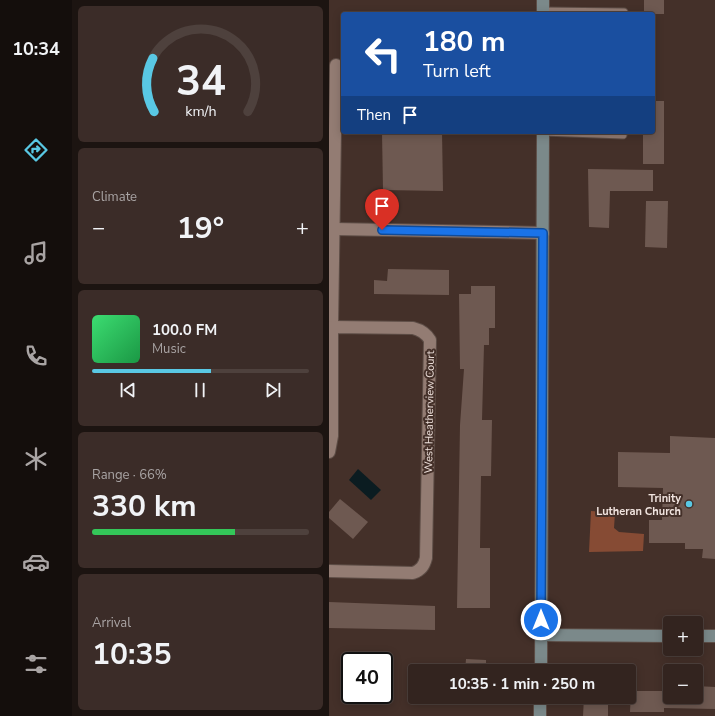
<!DOCTYPE html>
<html lang="en">
<head>
<meta charset="utf-8">
<style>
  body { margin:0; font-family:"Nunito Sans",sans-serif; background:#3b2c28; color:#f1f3f6; height:100vh; display:flex; flex-direction:column; font-size:15px; white-space:nowrap }
  * { box-sizing:border-box; margin:0 }
  p { font-size:13px; color:#a9a4a4 }
  .icon { flex:none; width:22px; height:22px; fill:none; stroke:currentColor; stroke-width:2; stroke-linecap:round; stroke-linejoin:round }
  .map { position:relative; flex:1; overflow:hidden }
  .details { display:flex; flex-direction:column; gap:6px; padding:6px; background:#1c1411; width:257px }
  .details>* { flex:none }
  .top-card { position:absolute; left:12px; top:12px; width:314px; height:122px; border-radius:4px; box-shadow:0 2px 10px #0003,0 0 0 1px #4e413d; background:#1a4fa0; color:#fff; overflow:hidden }
  .tools { position:absolute; left:334px; top:616px; display:grid; gap:8px }
  .tools a { display:grid; place-items:center; width:40px; height:40px; border-radius:4px; background:#33241f; box-shadow:0 2px 10px #0003,0 0 0 1px #4e413d; font-size:20px }
  .speed { position:absolute; left:12px; top:652px; display:flex; gap:8px; font-size:20px; font-weight:700; text-align:center }
  .speed>* { display:grid; place-content:center; width:52px; height:52px; border-radius:50%; background:#33241f; box-shadow:0 2px 10px #0003,0 0 0 1px #4e413d; line-height:1 }
  .speed .limit { border:2px solid #111; border-radius:6px; background:#fff; color:#111 }
  .pin { position:absolute; display:grid; place-items:center; width:34px; height:34px; color:#fff; margin:-41px -17px; border-radius:50% 50% 50% 0; rotate:-45deg; box-shadow:0 0 4px #0007 }
  .pin .icon { rotate:45deg }
  .me { position:absolute; width:44px; margin:-22px; rotate:0deg; stroke-linejoin:round; filter:drop-shadow(0 0 3px #0008) }
  .turn { display:flex; align-items:center; gap:14px; height:84px; padding:0 16px; font-size:18px }
  .turn .icon { width:52px; height:52px; stroke-width:2.5 }
  .turn b { display:block; font-size:28px; line-height:34px }
  .then { display:flex; align-items:center; height:38px; padding:0 16px; background:#0003; gap:8px; font-size:15px }
  .big { font-size:30px; font-weight:700; line-height:1.1 }
  .details .tile { flex:1; display:flex; flex-direction:column; justify-content:center; gap:6px; min-width:0; padding:0 14px; border-radius:6px; background:#3b2c28 }
  .details .dial { align-items:center; gap:0 }
  .dial svg { height:104px; overflow:visible; fill:none; stroke:#4e413d; stroke-width:7; stroke-linecap:round; text-anchor:middle }
  .dial text { fill:#f1f3f6; stroke:none }
  .song { display:flex; align-items:center; gap:12px }
  .cover { width:48px; height:48px; border-radius:6px; background:linear-gradient(135deg,hsl(140 70% 55%),hsl(140 70% 35%)) }
  .played { height:4px; border-radius:2px; background:linear-gradient(90deg,#59c8e4 55%,#4e413d 55%) }
  .keys { display:flex; justify-content:space-around; direction:ltr }
  .heat { display:flex; justify-content:space-between; align-items:center; font-size:22px; direction:ltr }
  .charge { height:6px; border-radius:3px; background:linear-gradient(90deg,#34c759 66%,#4e413d 0) }
  .trip { position:absolute; left:79px; top:664px; width:228px; height:40px; border-radius:4px; background:#33241f; box-shadow:0 2px 10px #0003,0 0 0 1px #4e413d; font-weight:700; line-height:40px; text-align:center }
  main { display:flex; flex:1; min-height:0 }
  .menu { display:flex; flex-direction:column; width:72px; justify-content:space-around; align-items:center; background:#140e0c; color:#a9a4a4 }
  .menu .icon { width:28px; height:28px }
  .menu .current { color:#59c8e4 }
  .menu b { font-size:18px; color:#f1f3f6 }
  .map>svg:first-child { display:block }
  .green { fill:#864b34 }
  .water { fill:#0b1c21 }
  .building { fill:#6e5951 }
  .lines { fill:none; stroke-linecap:round; stroke-linejoin:round }
  .lane-casing { stroke:#5d4d46; stroke-width:9 }
  .street-casing { stroke:#5d4d46; stroke-width:14 }
  .secondary-casing { stroke:#5d4d46; stroke-width:14 }
  .lane { stroke:#937c73; stroke-width:7 }
  .street { stroke:#937c73; stroke-width:12 }
  .secondary { stroke:#7b898a; stroke-width:12 }
  .route-casing { stroke:#114b97; stroke-width:10 }
  .route { stroke:#1a73e8; stroke-width:7 }
  .poi-dot { fill:#59c8e4; stroke:#443029; stroke-width:1.5 }
  .labels { text-anchor:middle; stroke-width:4; stroke-linejoin:round; paint-order:stroke }
  .street-label { font-size:11px; fill:#f0e3de; stroke:#443029 }
  .poi-label { font-size:11px; font-weight:bold; fill:#f0e3de; stroke:#443029; text-anchor:end }
</style>
</head>
<body>
<main>
<nav class="menu">
<b>10:34</b>
<svg class="icon current" aria-label="directions" viewBox="0 0 24 24"><path d="M12 3l9 9-9 9-9-9zM9 14v-3h6M13 9l2 2-2 2"/></svg>
<svg class="icon" aria-label="music" viewBox="0 0 24 24"><path d="M9 18V5l10-2v13"/><circle cx="6" cy="18" r="3"/><circle cx="16" cy="16" r="3"/></svg>
<svg class="icon" aria-label="phone" viewBox="0 0 24 24"><path d="M5 4h4l2 5-3 2q2 4 5 5l2-3 5 2v4C11 20 4 13 5 4z"/></svg>
<svg class="icon" aria-label="climate" viewBox="0 0 24 24"><path d="M12 3v18M4 7l16 10M4 17L20 7"/></svg>
<svg class="icon" aria-label="car" viewBox="0 0 24 24"><path d="M5 17H2v-5l4-1 3-4h7l3 4 3 1v5h-3M9 17h6M6 11h13"/><circle cx="7" cy="17" r="2"/><circle cx="17" cy="17" r="2"/></svg>
<svg class="icon" aria-label="filters" viewBox="0 0 24 24"><path d="M4 7h16M4 17h16"/><circle cx="9" cy="7" r="2"/><circle cx="15" cy="17" r="2"/></svg>
</nav>
<section class="details">
<div class="tile dial"><svg viewBox="0 0 100 80">
<path d="M14 69A42 42 0 1 1 86 69"/>
<path d="M14 69A42 42 0 0 1 13 28" stroke="#59c8e4"/>
<text x="50" y="56" font-size="32" font-weight="700">34</text>
<text x="50" y="72" font-size="11">km/h</text>
</svg></div>
<div class="tile"><p>Climate</p>
<div class="heat"><a>−</a><b class="big">19°</b><a>+</a></div>
</div>
<div class="tile">
<div class="song"><i class="cover"></i><div><b>100.0 FM</b><p>Music</p></div></div>
<div class="played"></div>
<div class="keys"><svg class="icon" aria-label="previous" viewBox="0 0 24 24"><path d="M18 5L8 12l10 7zM5 5v14"/></svg><svg class="icon" aria-label="pause" viewBox="0 0 24 24"><path d="M8 5v14M16 5v14"/></svg><svg class="icon" aria-label="next" viewBox="0 0 24 24"><path d="M6 5l10 7-10 7zM19 5v14"/></svg></div>
</div>
<div class="tile"><p>Range · 66%</p><b class="big">330 km</b><div class="charge"></div></div>
<div class="tile"><p>Arrival</p><b class="big">10:35</b></div>
</section>
<div class="map">
<svg width="386" height="716" viewBox="0 0 386 716">
  <rect width="100%" height="100%" fill="#443029"/>
  <path class="green" d="M 262,511 L 286,513 L 285,528 L 290,532 L 315,534 L 314,551 L 260,552 Z"/>
  <path class="water" d="M 29,469 L 52,490 L 42,500 L 20,480 Z"/>
  <g class="building">
    <rect x="315" y="0" width="20" height="14"/>
    <path d="M 324,101 L 335,101 L 335,164 L 314,164 L 314,132 L 324,132 Z"/>
    <path d="M 53,132 L 113,132 L 114,191 L 54,190 Z"/>
    <path d="M 259,169 L 324,170 L 324,191 L 281,191 L 280,228 L 260,227 Z"/>
    <path d="M 317,201 L 339,201 L 338,248 L 316,247 Z"/>
    <path d="M 59,269 L 120,270 L 120,295 L 45,294 L 45,280 L 58,281 Z"/>
    <path d="M 142,286 L 166,286 L 166,328 L 160,328 L 160,345 L 155,345 L 153,420 L 163,420 L 162,476 L 152,476 L 151,548 L 161,548 L 161,608 L 128,608 L 131,425 L 135,369 L 131,369 L 130,294 L 142,294 Z"/>
    <path d="M 341,436 L 386,438 L 386,559 L 373,558 L 374,549 L 356,549 L 356,543 L 320,543 L 320,520 L 333,520 L 334,488 L 289,487 L 289,452 L 341,453 Z"/>
    <path d="M 11,499 L 39,522 L 24,539 L 0,518 L 0,512 Z"/>
    <path d="M 0,602 L 106,606 L 106,630 L 0,628 Z"/>
    <path d="M 137,659 L 157,660 L 157,671 L 136,671 Z"/>
    <path d="M 367,686 L 386,687 L 386,709 L 335,708 L 335,712 L 301,712 L 302,691 L 335,691 L 335,697 L 367,697 Z"/>
    <path d="M 255,697 L 279,697 L 279,716 L 254,716 Z"/>
  </g>
  <g class="lines">
    <defs>
      <g id="lane">
        <path d="M 214,11 L 295,12"/>
        <path d="M 214,132 L 294,135"/>
      </g>
      <g id="street">
        <path d="M 5,229 L 214,233"/>
        <path d="M 3,327 L 7,65"/>
        <path d="M 0,452 L 3,436 L 3,327 L 84,328 C 92,330 97,333 101,340 L 97,558 C 95,566 92,570 84,573 L 0,571"/>
      </g>
      <g id="secondary">
        <path d="M 214,0 L 214,14"/>
        <path d="M 212,635 L 341,636"/>
        <path d="M 367,636 L 386,636"/>
        <path d="M 212,671 L 214,132"/>
        <path d="M 211,716 L 211,697"/>
      </g>
    </defs>
    <use href="#lane" class="lane-casing"/>
    <use href="#street" class="street-casing"/>
    <use href="#secondary" class="secondary-casing"/>
    <use href="#lane" class="lane"/>
    <use href="#street" class="street"/>
    <use href="#secondary" class="secondary"/>
  </g>
  <g class="lines">
    <defs>
      <path id="route" d="M 53,230 L 214,233 L 212,620"/>
    </defs>
    <use href="#route" class="route-casing"/>
    <use href="#route" class="route"/>
  </g>
  <circle class="poi-dot" cx="360" cy="504" r="4"/>
  <g class="labels">
    <g class="street-label">
      <text transform="translate(100 412) rotate(-89)" y="4">West Heatherview Court</text>
    </g>
    <g class="poi-label">
      <text x="352" y="502">Trinity<tspan x="352" dy="13">Lutheran Church</tspan></text>
    </g>
  </g>
</svg>
<div class="tools">
<a>+</a>
<a>−</a>
</div>
<div class="speed"><div class="limit">40</div></div>
<div class="pin" style="left:53px;top:230px;background:#d93025"><svg class="icon" aria-label="arrive" viewBox="0 0 24 24"><path d="M6 21V4h12l-3 4 3 4H6"/></svg></div>
<svg class="me" style="left:212px;top:620px" viewBox="-20 -20 40 40"><circle r="17" fill="#1a73e8" stroke="#fff" stroke-width="3"/><path d="M0-11L8 9 0 5-8 9z" fill="#fff"/></svg>
<div class="trip">10:35 · 1 min · 250 m</div>
<div class="top-card">
<div class="turn"><svg class="icon" aria-label="left" viewBox="0 0 24 24"><path d="M17 20v-9H6M10 6l-5 5 5 5"/></svg><div><b>180 m</b>Turn left</div></div>
<div class="then">Then<svg class="icon" aria-label="arrive" viewBox="0 0 24 24"><path d="M6 21V4h12l-3 4 3 4H6"/></svg></div>
</div>
</div>
</main>
</body>
</html>
